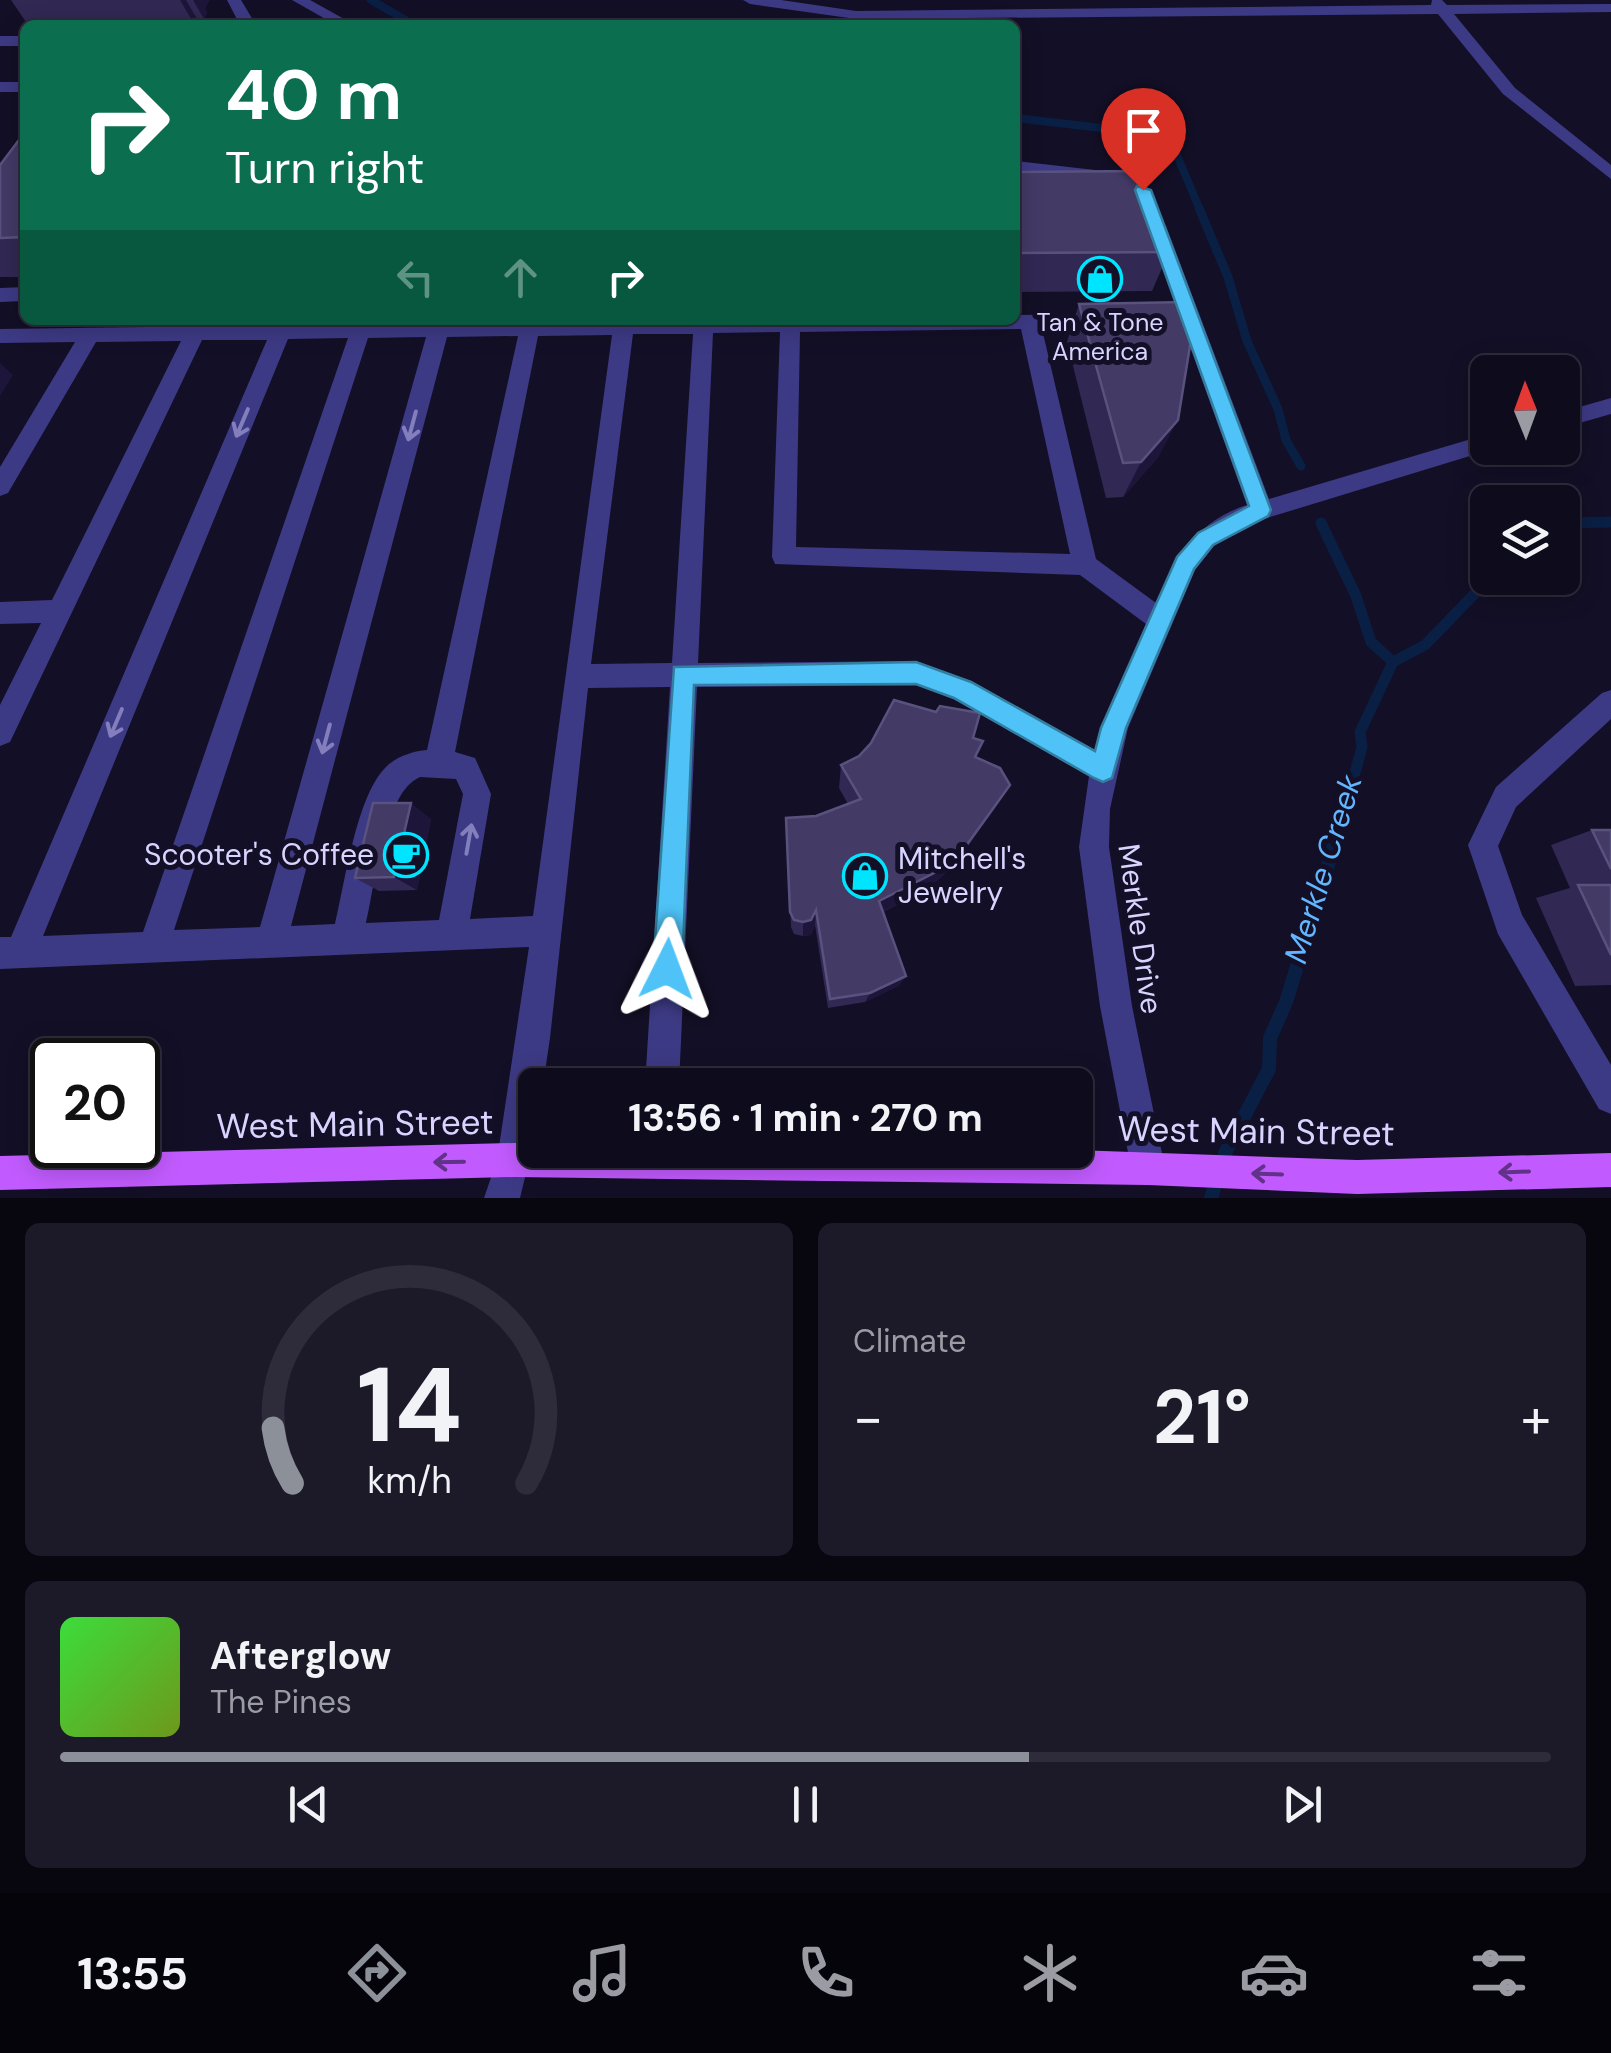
<!DOCTYPE html>
<html lang="en">
<head>
<meta charset="utf-8">
<style>
  body { margin:0; font-family:"DM Sans",sans-serif; background:#1c1929; color:#f1f3f6; height:100vh; display:flex; flex-direction:column; font-size:38px; white-space:nowrap }
  * { box-sizing:border-box; margin:0 }
  p { font-size:32px; color:#9b9ba3 }
  .icon { flex:none; width:55px; height:55px; fill:none; stroke:currentColor; stroke-width:2; stroke-linecap:round; stroke-linejoin:round }
  .map { position:relative; height:1198px; overflow:hidden }
  .drawer { display:flex; flex-direction:column; gap:25px; padding:25px; background:#08060f; flex:1 }
  .drawer>* { flex:none }
  .guide { position:absolute; left:20px; top:20px; width:1000px; height:305px; border-radius:15px; box-shadow:0 5px 25px #0003,0 0 0 2px #2e2b3b; background:#0b6e4f; color:#fff; overflow:hidden }
  .needle { width:65px; rotate:359deg }
  .buttons { position:absolute; left:1470px; top:355px; display:grid; gap:20px }
  .buttons a { display:grid; place-items:center; width:110px; height:110px; border-radius:15px; background:#0e0b1c; box-shadow:0 5px 25px #0003,0 0 0 2px #2e2b3b; font-size:50px }
  .speed { position:absolute; left:30px; top:1038px; display:flex; gap:20px; font-size:50px; font-weight:700; text-align:center }
  .speed>* { display:grid; place-content:center; width:130px; height:130px; border-radius:50%; background:#0e0b1c; box-shadow:0 5px 25px #0003,0 0 0 2px #2e2b3b; line-height:1 }
  .speed .limit { border:5px solid #111; border-radius:15px; background:#fff; color:#111 }
  .pin { position:absolute; display:grid; place-items:center; width:85px; height:85px; color:#fff; margin:-102px -42px; border-radius:50% 50% 50% 0; rotate:-45deg; box-shadow:0 0 10px #0007 }
  .pin .icon { rotate:45deg }
  .me { position:absolute; width:110px; margin:-55px; rotate:3deg; stroke-linejoin:round; filter:drop-shadow(0 0 8px #0008) }
  .turn { display:flex; align-items:center; gap:35px; height:210px; padding:0 40px; font-size:45px }
  .turn .icon { width:130px; height:130px; stroke-width:2.5 }
  .turn b { display:block; font-size:70px; line-height:85px }
  .lanes { display:flex; align-items:center; height:95px; padding:0 40px; background:#0003; justify-content:center; gap:50px; direction:ltr }
  .lanes .off { opacity:.35 }
  .big { font-size:75px; font-weight:700; line-height:1.1 }
  .drawer .widget { flex:1; display:flex; flex-direction:column; justify-content:center; gap:15px; min-width:0; padding:0 35px; border-radius:15px; background:#1c1929 }
  .drawer .dial { align-items:center; gap:0 }
  .dial svg { height:260px; overflow:visible; fill:none; stroke:#2e2b3b; stroke-width:7; stroke-linecap:round; text-anchor:middle }
  .dial text { fill:#f1f3f6; stroke:none }
  .song { display:flex; align-items:center; gap:30px }
  .cover { width:120px; height:120px; border-radius:15px; background:linear-gradient(135deg,hsl(120 70% 55%),hsl(80 70% 35%)) }
  .played { height:10px; border-radius:5px; background:linear-gradient(90deg,#8c9099 65%,#2e2b3b 65%) }
  .keys { display:flex; justify-content:space-around; direction:ltr }
  .heat { display:flex; justify-content:space-between; align-items:center; font-size:55px; direction:ltr }
  .drawer .tiles { flex:1; display:grid; gap:25px; grid-template-columns:1fr 1fr }
  .widget:last-child { grid-column:span 2 }
  .trip { position:absolute; left:518px; top:1068px; width:575px; height:100px; border-radius:15px; background:#0e0b1c; box-shadow:0 5px 25px #0003,0 0 0 2px #2e2b3b; font-weight:700; line-height:100px; text-align:center }
  .dock { display:flex; height:160px; justify-content:space-around; align-items:center; background:#06040b; color:#9b9ba3 }
  .dock .icon { width:70px; height:70px }
  .dock .current { color:#8c9099 }
  .dock b { font-size:45px; color:#f1f3f6 }
  .map>svg:first-child { display:block }
  .lines { fill:none; stroke-linecap:round; stroke-linejoin:round }
  .stream-far3 { stroke:#0a1f44; stroke-width:8 }
  .stream-far2 { stroke:#0a1f44; stroke-width:9 }
  .stream-far1 { stroke:#0a1f44; stroke-width:11 }
  .stream { stroke:#0a1f44; stroke-width:14 }
  .minor { fill:#3d3a85; fill-rule:evenodd }
  .major { fill:#c25bff; fill-rule:evenodd }
  .wall { fill:#312854 }
  .shaded-wall { fill:#1d163a }
  .building { fill:#433a66; stroke:#5a527e; stroke-width:2.5 }
  .oneway { stroke:#837fbc }
  .oneway2 { stroke:#623188 }
  .route { fill:#4fc3f7; stroke:#337fa1; stroke-width:2.5 }
  .labels { text-anchor:middle; stroke-width:10; stroke-linejoin:round; paint-order:stroke }
  .far-poi-label { font-size:25px; fill:#d9d4ff; stroke:#130f26 }
  .poi-label { font-size:30px; fill:#d9d4ff; stroke:#130f26; text-anchor:end }
  .street-label { font-size:30px; fill:#d9d4ff; stroke:#130f26 }
  .water-label { font-size:32px; font-style:italic; fill:#62b6ff; stroke:#130f26 }
  .near-street-label { font-size:35px; fill:#d9d4ff; stroke:#130f26 }
</style>
</head>
<body>
<div class="map">
<svg width="1611" height="1198" viewBox="0 0 1611 1198">
  <rect width="100%" height="100%" fill="#130f26"/>
  <g class="lines">
    <g class="stream-far3">
      <path d="M 371,0 L 414,25"/>
      <path d="M 1015,118 L 1128,131 L 1174,148 L 1200,210"/>
    </g>
    <path class="stream-far2" d="M 1199,208 L 1228,277 L 1247,341 L 1278,409 L 1286,440 L 1301,466"/>
    <g class="stream-far1">
      <path d="M 1321,523 L 1356,596 L 1371,642 L 1393,662"/>
      <path d="M 1562,527 L 1569,523 L 1611,522"/>
      <path d="M 1349,795 L 1362,747 L 1360,732 L 1393,662 L 1425,645 L 1490,578"/>
    </g>
    <path class="stream" d="M 1211,1198 L 1226,1151 L 1269,1069 L 1270,1038 L 1286,1002 L 1350,793"/>
    <g class="minor">
      <path d="M 227,0 L 241,0 L 256,25 L 240,25 Z"/>
      <path d="M 292,0 L 310,0 L 355,25 L 336,25 Z"/>
      <path d="M 743,0 L 781,0 L 856,11 L 1431,5 L 1432,0 L 1442,0 L 1447,5 L 1611,4 L 1611,12 L 1454,14 L 1515,88 L 1611,165 L 1611,179 L 1503,94 L 1438,14 L 856,19 L 750,4 Z"/>
      <rect x="0" y="36" width="25" height="10"/>
      <rect x="0" y="82" width="25" height="10"/>
      <path d="M 1015,161 L 1095,170 L 1104,175 L 1095,180 L 1015,171 Z"/>
      <path d="M 1157,220 L 1166,226 L 1269,499 L 1488,434 L 1488,448 L 1496,448 L 1254,522 L 1214,546 L 1195,570 L 1128,728 L 1110,809 L 1109,847 L 1132,1006 L 1165,1168 L 1160,1180 L 1148,1185 L 1136,1180 L 1131,1168 L 1100,1006 L 1079,847 L 1089,776 L 953,699 L 916,685 L 697,687 L 679,1085 L 645,1085 L 670,687 L 588,688 L 550,1038 L 543,1085 L 535,1085 L 535,1136 L 520,1198 L 484,1198 L 497,1160 L 529,947 L 0,969 L 0,937 L 11,937 L 267,340 L 202,340 L 10,742 L 0,746 L 0,705 L 41,623 L 0,624 L 0,602 L 52,600 L 181,341 L 96,342 L 8,493 L 0,496 L 0,467 L 75,342 L 0,343 L 0,329 L 657,320 L 1015,320 L 1015,315 L 1105,314 L 1112,316 L 1112,326 L 1042,329 L 1096,559 L 1156,603 C 1176,557 1197,521 1247,505 L 1183,327 L 1165,327 L 1155,320 L 1158,315 L 1178,313 L 1148,226 ZM 1021,329 L 1070,554 L 796,547 L 800,332 ZM 780,332 L 772,557 L 775,564 L 1080,575 L 1146,624 L 1100,728 L 1095,750 L 971,681 L 916,661 L 698,663 L 713,333 ZM 633,334 L 693,334 L 672,663 L 591,664 ZM 612,335 L 533,916 L 470,919 L 491,794 L 475,758 L 455,752 L 538,336 ZM 518,336 L 427,750 C 413,751 395,757 385,768 C 356,798 345,883 335,924 L 291,926 L 447,337 ZM 426,337 L 260,927 L 174,930 L 368,338 ZM 348,338 L 143,932 L 43,936 L 288,339 ZM 420,777 L 456,779 L 463,794 L 439,920 L 366,923 C 375,886 384,792 420,777 Z"/>
      <path d="M 25,287 L 25,301 L 0,302 L 0,288 Z"/>
      <path d="M 1611,398 L 1611,414 L 1562,428 L 1562,412 Z"/>
      <path d="M 1611,690 L 1611,719 L 1516,807 L 1498,846 L 1522,915 L 1611,1065 L 1611,1114 L 1599,1109 L 1498,934 L 1468,845 L 1496,787 L 1602,693 Z"/>
    </g>
    <path class="major" d="M 514,1143 L 535,1143 L 535,1150 L 1075,1150 L 1357,1160 L 1611,1153 L 1611,1187 L 1357,1194 L 1148,1185 L 514,1177 L 0,1190 L 0,1156 Z"/>
  </g>
  <g class="wall">
    <path d="M 11,0 L 209,0 L 205,8 L 207,13 L 204,19 L 197,19 L 194,24 L 156,25 L 28,25 Z"/>
    <path d="M 25,132 L 25,277 L 0,277 L 0,165 Z"/>
    <path d="M 1015,172 L 1169,252 L 1152,291 L 1015,292 Z"/>
    <path d="M 1079,304 L 1159,456 L 1123,497 L 1106,498 L 1067,342 Z"/>
    <path d="M 973,738 L 983,741 L 975,757 L 1010,785 L 996,807 L 955,864 L 929,888 L 883,912 L 906,976 L 898,986 L 865,1002 L 828,1008 L 815,925 L 811,935 L 803,936 L 794,934 L 791,927 L 786,818 L 816,816 L 848,804 L 839,788 L 841,765 Z"/>
    <path d="M 431,819 L 417,890 L 379,891 L 355,878 Z"/>
    <path d="M 1592,830 L 1611,830 L 1611,985 L 1575,986 L 1536,898 L 1570,888 L 1551,845 Z"/>
  </g>
  <g class="shaded-wall">
    <path d="M 180,0 L 186,0 L 197,19 L 194,24 Z"/>
    <path d="M 193,0 L 209,0 L 205,8 L 207,13 L 204,19 Z"/>
    <path d="M 0,363 L 13,375 L 0,396 Z"/>
    <path d="M 1178,420 L 1159,456 L 1123,497 L 1141,462 Z"/>
    <path d="M 1010,785 L 996,807 L 955,864 L 929,888 L 874,916 L 879,901 Z"/>
    <path d="M 411,803 L 431,819 L 417,890 L 394,877 Z"/>
    <path d="M 816,910 L 815,925 L 811,935 L 803,936 L 803,922 Z"/>
    <path d="M 906,976 L 898,986 L 865,1002 L 870,993 Z"/>
  </g>
  <g class="building">
    <path d="M 25,132 L 25,237 L 0,238 L 0,165 Z"/>
    <path d="M 1140,171 L 1169,252 L 1015,253 L 1015,172 Z"/>
    <path d="M 1187,302 L 1194,321 L 1178,420 L 1141,462 L 1123,463 L 1079,304 Z"/>
    <path d="M 894,700 L 936,712 L 940,706 L 980,713 L 973,738 L 983,741 L 975,757 L 1000,768 L 1010,785 L 966,846 L 938,871 L 879,901 L 906,976 L 870,993 L 830,999 L 816,910 L 811,920 L 803,922 L 794,920 L 790,912 L 786,818 L 816,816 L 861,799 L 841,765 L 859,756 L 871,743 Z"/>
    <path d="M 373,803 L 411,803 L 394,877 L 355,878 Z"/>
    <path d="M 1592,830 L 1611,830 L 1611,869 Z"/>
    <path d="M 1578,885 L 1611,885 L 1611,955 Z"/>
  </g>
  <defs><path id="oneway-shaft" d="M-6 0H5M1.5-3L5.5 0L1.5 3" fill="none" stroke-width="1.6" stroke-linecap="round" stroke-linejoin="round" transform="scale(2.5)"/></defs>
  <g class="oneway">
    <use href="#oneway-shaft" transform="translate(242 423) rotate(113)"/>
    <use href="#oneway-shaft" transform="translate(412 426) rotate(105)"/>
    <use href="#oneway-shaft" transform="translate(116 723) rotate(113)"/>
    <use href="#oneway-shaft" transform="translate(326 739) rotate(105)"/>
    <use href="#oneway-shaft" transform="translate(469 839) rotate(-80)"/>
  </g>
  <g class="oneway2">
    <use href="#oneway-shaft" transform="translate(449 1162) rotate(179)"/>
    <use href="#oneway-shaft" transform="translate(1514 1172) rotate(178)"/>
    <use href="#oneway-shaft" transform="translate(1267 1174) rotate(-178)"/>
  </g>
  <path class="route" d="M 1137,186 L 1151,190 L 1271,510 L 1268,516 L 1213,545 L 1194,569 L 1126,728 L 1112,778 L 1103,782 L 1094,778 L 954,698 L 916,684 L 694,685 L 682,969 L 677,979 L 667,983 L 657,979 L 653,969 L 674,667 L 916,662 L 971,682 L 1095,751 L 1101,728 L 1177,557 L 1198,533 L 1249,506 L 1135,190 Z"/>
  <defs>
    <symbol id="shop-ring" viewBox="-11 -11 22 22"><circle r="9.5" fill="#130f26" stroke="#00e5ff" stroke-width="1.5"/><path d="M-5-2.5h2.3a2.7 3.5 0 0 1 5.4 0H5L5.5 6h-11ZM-1.5-2.5h3a1.5 2.3 0 0 0-3 0Z" fill="#00e5ff"/></symbol>
    <symbol id="cafe-ring" viewBox="-11 -11 22 22"><circle r="9.5" fill="#130f26" stroke="#00e5ff" stroke-width="1.5"/><path d="M-5.5-4.5H6V0H3Q3 3.5 0 3.5H-2.5Q-5.5 3.5-5.5 0ZM3-3.2v2h1.7v-2ZM-6 4.5H4V6H-6Z" fill="#00e5ff"/></symbol>
  </defs>
  <g fill-rule="evenodd">
    <use href="#shop-ring" x="1075" y="254" width="50" height="50"/>
    <use href="#cafe-ring" x="381" y="830" width="50" height="50"/>
    <use href="#shop-ring" x="840" y="851" width="50" height="50"/>
  </g>
  <g class="labels">
    <g class="far-poi-label">
      <text x="1100" y="331">Tan &amp; Tone<tspan x="1100" dy="29">America</tspan></text>
    </g>
    <g class="poi-label">
      <text x="374" y="865">Scooter's Coffee</text>
      <text x="898" y="869" text-anchor="start">Mitchell's<tspan x="898" dy="34">Jewelry</tspan></text>
    </g>
    <g class="street-label">
      <text transform="translate(1140 929) rotate(82)" y="10">Merkle Drive</text>
    </g>
    <g class="water-label">
      <text transform="translate(1323 869) rotate(-73)" y="11">Merkle Creek</text>
    </g>
    <g class="near-street-label">
      <text transform="translate(355 1124) rotate(-1)" y="12">West Main Street</text>
      <text transform="translate(1256 1131) rotate(1)" y="12">West Main Street</text>
    </g>
  </g>
</svg>
<div class="buttons">
<a><svg class="needle" viewBox="-14 -14 28 28"><path d="M0-13l5 13h-10z" fill="#e53935"/><path d="M0 13l5-13h-10z" fill="#9b9ba3"/></svg></a>
<a><svg class="icon" aria-label="layers" viewBox="0 0 24 24"><path d="M12 4l9 5-9 5-9-5zM3 14l9 5 9-5"/></svg></a>
</div>
<div class="speed"><div class="limit">20</div></div>
<div class="pin" style="left:1143px;top:190px;background:#d93025"><svg class="icon" aria-label="arrive" viewBox="0 0 24 24"><path d="M6 21V4h12l-3 4 3 4H6"/></svg></div>
<svg class="me" style="left:667px;top:969px" viewBox="-20 -20 40 40"><path d="M0-17L14 15 0 8-14 15z" fill="#4fc3f7" stroke="#fff" stroke-width="4"/></svg>
<div class="trip">13:56 · 1 min · 270 m</div>
<div class="guide">
<div class="turn"><svg class="icon" aria-label="right" viewBox="0 0 24 24"><path d="M7 20v-9h11M14 6l5 5-5 5"/></svg><div><b>40 m</b>Turn right</div></div>
<div class="lanes"><svg class="icon off" aria-label="left" viewBox="0 0 24 24"><path d="M17 20v-9H6M10 6l-5 5 5 5"/></svg><svg class="icon off" aria-label="ahead" viewBox="0 0 24 24"><path d="M12 20V5M6 11l6-6 6 6"/></svg><svg class="icon" aria-label="right" viewBox="0 0 24 24"><path d="M7 20v-9h11M14 6l5 5-5 5"/></svg></div>
</div>
</div>
<section class="drawer">
<div class="tiles">
<div class="widget dial"><svg viewBox="0 0 100 80">
<path d="M14 69A42 42 0 1 1 86 69"/>
<path d="M14 69A42 42 0 0 1 8 52" stroke="#8c9099"/>
<text x="50" y="56" font-size="32" font-weight="700">14</text>
<text x="50" y="72" font-size="11">km/h</text>
</svg></div>
<div class="widget"><p>Climate</p>
<div class="heat"><a>−</a><b class="big">21°</b><a>+</a></div>
</div>
<div class="widget">
<div class="song"><i class="cover"></i><div><b>Afterglow</b><p>The Pines</p></div></div>
<div class="played"></div>
<div class="keys"><svg class="icon" aria-label="previous" viewBox="0 0 24 24"><path d="M18 5L8 12l10 7zM5 5v14"/></svg><svg class="icon" aria-label="pause" viewBox="0 0 24 24"><path d="M8 5v14M16 5v14"/></svg><svg class="icon" aria-label="next" viewBox="0 0 24 24"><path d="M6 5l10 7-10 7zM19 5v14"/></svg></div>
</div>
</div>
</section>
<nav class="dock">
<b>13:55</b>
<svg class="icon current" aria-label="directions" viewBox="0 0 24 24"><path d="M12 3l9 9-9 9-9-9zM9 14v-3h6M13 9l2 2-2 2"/></svg>
<svg class="icon" aria-label="music" viewBox="0 0 24 24"><path d="M9 18V5l10-2v13"/><circle cx="6" cy="18" r="3"/><circle cx="16" cy="16" r="3"/></svg>
<svg class="icon" aria-label="phone" viewBox="0 0 24 24"><path d="M5 4h4l2 5-3 2q2 4 5 5l2-3 5 2v4C11 20 4 13 5 4z"/></svg>
<svg class="icon" aria-label="climate" viewBox="0 0 24 24"><path d="M12 3v18M4 7l16 10M4 17L20 7"/></svg>
<svg class="icon" aria-label="car" viewBox="0 0 24 24"><path d="M5 17H2v-5l4-1 3-4h7l3 4 3 1v5h-3M9 17h6M6 11h13"/><circle cx="7" cy="17" r="2"/><circle cx="17" cy="17" r="2"/></svg>
<svg class="icon" aria-label="filters" viewBox="0 0 24 24"><path d="M4 7h16M4 17h16"/><circle cx="9" cy="7" r="2"/><circle cx="15" cy="17" r="2"/></svg>
</nav>
</body>
</html>
